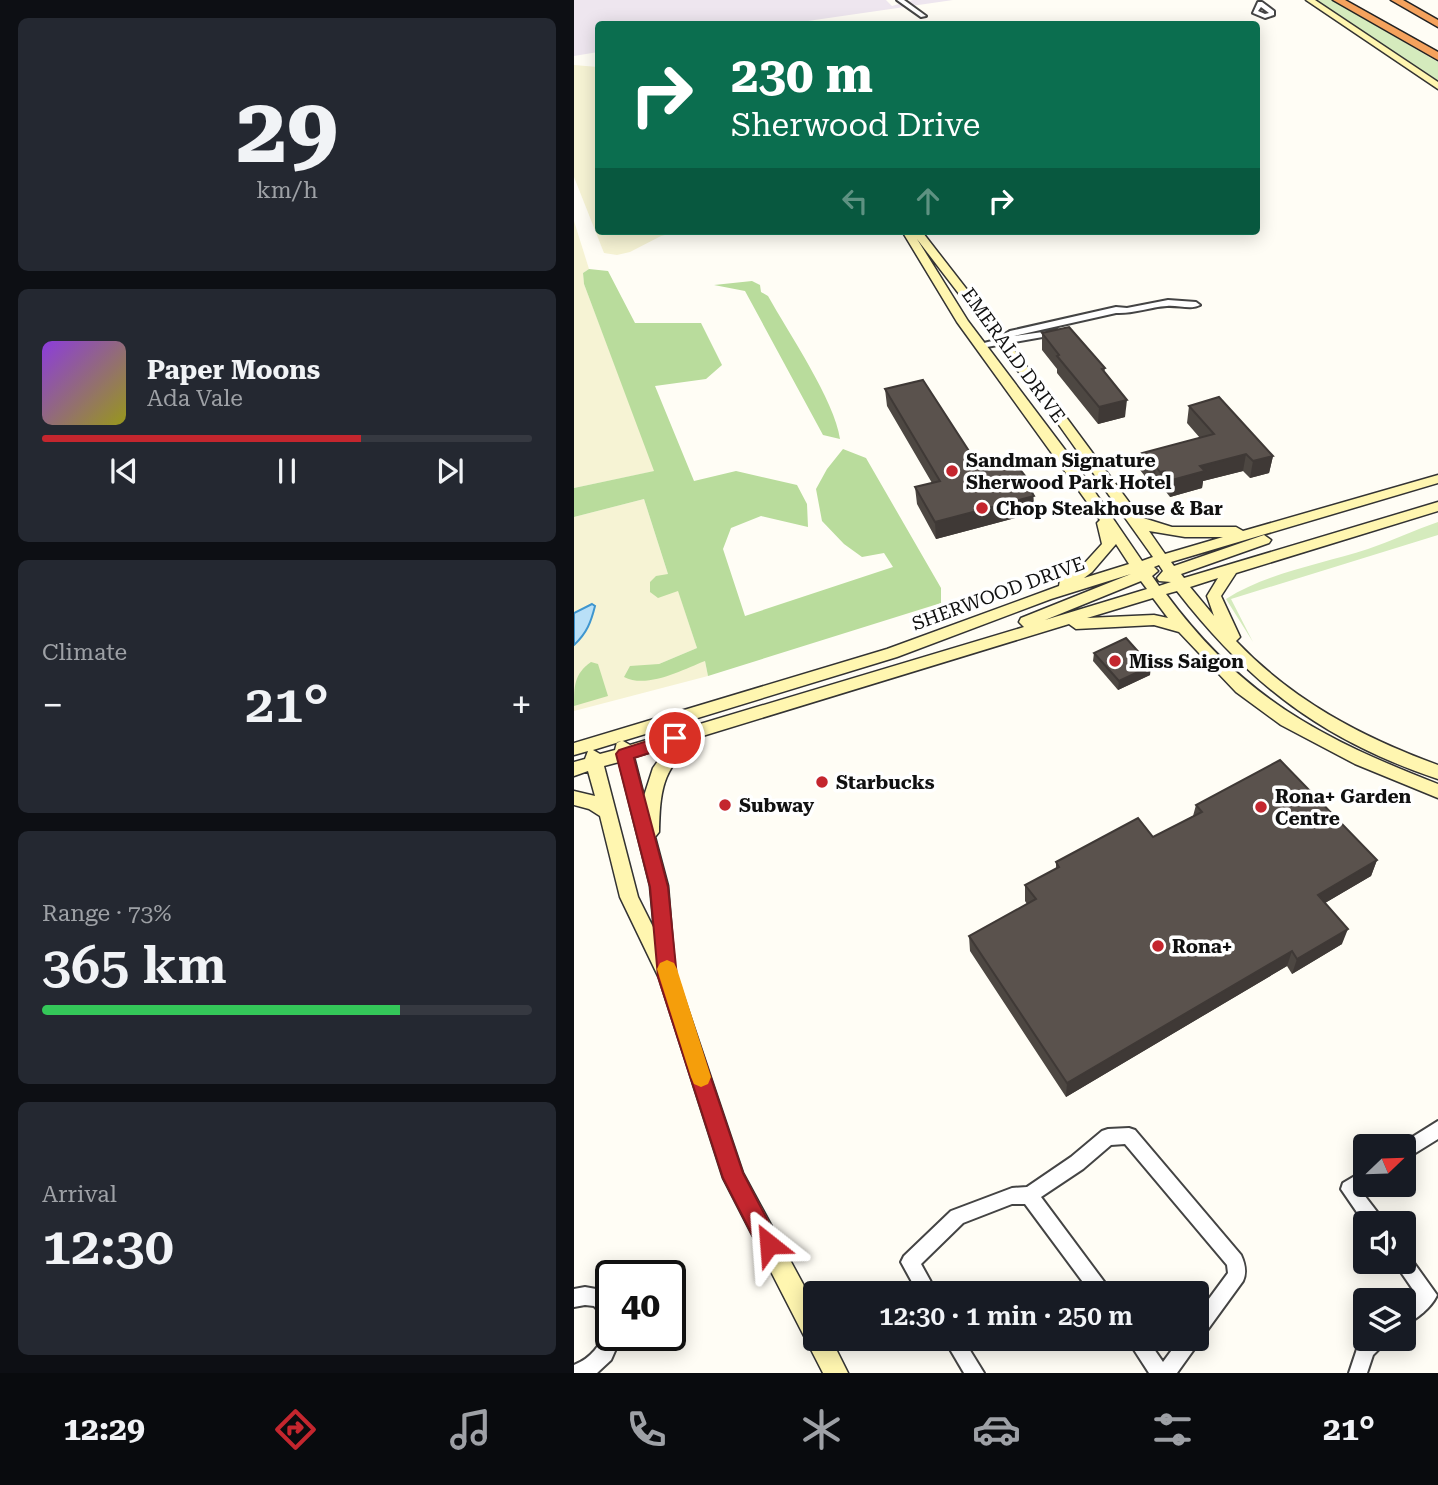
<!DOCTYPE html>
<html lang="en">
<head>
<meta charset="utf-8">
<style>
  body { margin:0; font-family:"Roboto Serif",serif; background:#242831; color:#f1f3f6; height:100vh; display:flex; flex-direction:column; font-size:26px; white-space:nowrap }
  * { box-sizing:border-box; margin:0 }
  p { font-size:23px; color:#9ea1a6 }
  .icon { flex:none; width:38px; height:38px; fill:none; stroke:currentColor; stroke-width:2; stroke-linecap:round; stroke-linejoin:round }
  .map { position:relative; flex:1; overflow:hidden }
  .side { display:flex; flex-direction:column; gap:18px; padding:18px; background:#0d0f14; width:574px }
  .side>* { flex:none }
  .guide { position:absolute; left:21px; top:21px; width:665px; height:214px; border-radius:7px; box-shadow:0 4px 18px #0003; background:#0b6e4f; color:#fff; overflow:hidden }
  .needle { width:46px; rotate:67deg }
  .tools { position:absolute; left:779px; top:1134px; display:grid; gap:14px }
  .tools a { display:grid; place-items:center; width:63px; height:63px; border-radius:7px; background:#171b24; box-shadow:0 4px 18px #0003; font-size:35px }
  .speed { position:absolute; left:21px; top:1260px; display:flex; gap:14px; font-size:35px; font-weight:700; text-align:center }
  .speed>* { display:grid; place-content:center; width:91px; height:91px; border-radius:50%; background:#171b24; box-shadow:0 4px 18px #0003; line-height:1 }
  .speed .limit { border:4px solid #111; border-radius:10px; background:#fff; color:#111 }
  .pin { position:absolute; display:grid; place-items:center; width:60px; height:60px; color:#fff; margin:-30px; border:4px solid #fff; border-radius:50%; box-shadow:0 2px 7px #0007 }
  .me { position:absolute; width:77px; margin:-38px; rotate:332deg; stroke-linejoin:round; filter:drop-shadow(0 0 5px #0008) }
  .turn { display:flex; align-items:center; gap:24px; height:147px; padding:0 21px; font-size:32px }
  .turn .icon { width:91px; height:91px; stroke-width:2.5 }
  .turn b { display:block; font-size:49px; line-height:60px }
  .lanes { display:flex; align-items:center; height:66px; padding:0 21px; background:#0003; justify-content:center; gap:35px; direction:ltr }
  .lanes .off { opacity:.35 }
  .big { font-size:52px; font-weight:600; line-height:1.1 }
  .side .tile { flex:1; display:flex; flex-direction:column; justify-content:center; gap:10px; min-width:0; padding:0 24px; border-radius:10px; background:#242831 }
  .side .dial { align-items:center; gap:0 }
  .dial b { font-size:91px; line-height:1 }
  .song { display:flex; align-items:center; gap:21px }
  .cover { width:84px; height:84px; border-radius:10px; background:linear-gradient(135deg,hsl(270 70% 55%),hsl(60 70% 35%)) }
  .played { height:7px; border-radius:4px; background:linear-gradient(90deg,#c4262e 65%,#363941 65%) }
  .keys { display:flex; justify-content:space-around; direction:ltr }
  .heat { display:flex; justify-content:space-between; align-items:center; font-size:38px; direction:ltr }
  .charge { height:10px; border-radius:5px; background:linear-gradient(90deg,#34c759 73%,#363941 0) }
  .trip { position:absolute; left:229px; top:1281px; width:406px; height:70px; border-radius:7px; background:#171b24; box-shadow:0 4px 18px #0003; font-weight:600; line-height:70px; text-align:center }
  .dock { display:flex; height:112px; justify-content:space-around; align-items:center; background:#090b0e; color:#9ea1a6 }
  .dock .icon { width:49px; height:49px }
  .dock .current { color:#c4262e }
  .dock b { font-size:32px; color:#f1f3f6 }
  main { display:flex; flex:1; min-height:0 }
  .map>svg:first-child { display:block }
  .industrial { fill:#eee6ef }
  .farmland { fill:#f6f3d4 }
  .green { fill:#d5ebbd }
  .forest { fill:#b9dc9c }
  .water { fill:#b9e0f7; stroke:#3f96cf; stroke-width:2 }
  .lines { fill:none; stroke-linecap:round; stroke-linejoin:round }
  .street-casing { stroke:#444; stroke-width:4 }
  .secondary-casing { stroke:#333; stroke-width:3 }
  .highway-casing { stroke:#222; stroke-width:3 }
  .street { fill:#fff; fill-rule:evenodd }
  .secondary { fill:#fff6b0; fill-rule:evenodd }
  .highway { fill:#f5a25d; fill-rule:evenodd }
  .wall { fill:#4d4742 }
  .shaded-wall { fill:#3f3936 }
  .building { fill:#5a524d; stroke:#3f3936; stroke-width:2 }
  .route { fill:#c4262e; stroke:#7f191e; stroke-width:2 }
  .slow { fill:#f59e0b }
  .poi-dot { fill:#c4262e; stroke:#fff; stroke-width:2.5 }
  .labels { text-anchor:middle; stroke-width:7; stroke-linejoin:round; paint-order:stroke }
  .street-label { font-size:19px; fill:#111; stroke:#fff }
  .poi-label { font-size:19px; font-weight:bold; fill:#111; stroke:#fff; text-anchor:start }
</style>
</head>
<body>
<main>
<section class="side">
<div class="tile dial"><b>29</b><p>km/h</p></div>
<div class="tile">
<div class="song"><i class="cover"></i><div><b>Paper Moons</b><p>Ada Vale</p></div></div>
<div class="played"></div>
<div class="keys"><svg class="icon" aria-label="previous" viewBox="0 0 24 24"><path d="M18 5L8 12l10 7zM5 5v14"/></svg><svg class="icon" aria-label="pause" viewBox="0 0 24 24"><path d="M8 5v14M16 5v14"/></svg><svg class="icon" aria-label="next" viewBox="0 0 24 24"><path d="M6 5l10 7-10 7zM19 5v14"/></svg></div>
</div>
<div class="tile"><p>Climate</p>
<div class="heat"><a>−</a><b class="big">21°</b><a>+</a></div>
</div>
<div class="tile"><p>Range · 73%</p><b class="big">365 km</b><div class="charge"></div></div>
<div class="tile"><p>Arrival</p><b class="big">12:30</b></div>
</section>
<div class="map">
<svg width="864" height="1373" viewBox="0 0 864 1373">
  <rect width="100%" height="100%" fill="#fffdf5"/>
  <path class="industrial" d="M 0,0 L 312,0 L 318,6 L 339,0 L 379,0 L 213,24 L 24,24 L 24,52 L 0,56 Z"/>
  <g class="farmland">
    <path d="M 0,65 L 24,67 L 24,231 L 107,231 L 87,236 L 56,252 L 43,255 L 30,253 L 0,177 Z"/>
    <path d="M 0,221 L 15,269 L 9,273 L 10,284 L 81,471 L 0,488 Z"/>
    <path d="M 70,499 L 94,574 L 104,590 L 123,648 L 85,664 L 56,666 L 131,661 L 134,676 L 0,711 L 0,645 L 14,629 L 21,606 L 18,604 L 0,613 L 0,517 Z"/>
  </g>
  <g class="green">
    <path d="M 741,0 L 758,0 L 864,62 L 864,82 Z"/>
    <path d="M 864,522 L 864,535 L 657,599 L 679,642 L 652,599 C 693,573 747,564 794,549 C 818,541 840,530 864,522 Z"/>
  </g>
  <g class="forest">
    <path d="M 15,269 L 34,271 L 61,323 L 127,323 L 148,365 L 132,379 L 81,386 L 120,481 L 162,471 L 223,485 L 233,504 L 234,527 L 187,516 L 157,528 L 149,549 L 171,616 L 319,567 L 310,553 L 288,557 L 270,544 L 248,521 L 242,489 L 253,469 L 269,449 L 292,458 L 367,588 L 367,603 L 134,676 L 131,661 C 108,670 73,689 50,677 L 56,666 L 85,664 L 123,648 L 104,591 L 84,598 L 76,592 L 76,582 L 82,576 L 94,574 L 70,499 L 0,517 L 0,488 L 80,471 L 10,284 L 9,273 Z"/>
    <path d="M 178,281 L 186,285 L 187,292 L 194,296 C 214,332 261,401 266,439 L 249,435 L 171,291 L 140,285 Z"/>
    <path d="M 17,662 L 24,664 L 34,696 L 0,706 C 0,686 0,674 17,662 Z"/>
  </g>
  <path class="water" d="M 18,604 L 21,606 C 17,622 13,633 0,645 L 0,613 Z"/>
  <g class="lines">
    <defs>
      <g id="street">
        <path d="M 323,0 L 330,0 L 352,16 L 347,17 Z"/>
        <path d="M 684,2 L 688,2 L 700,11 L 700,15 L 691,18 L 679,13 ZM 687,7 L 695,13 L 691,14 L 684,11 Z"/>
        <path d="M 594,300 L 622,302 L 626,305 C 617,310 604,305 593,306 C 575,307 560,314 542,313 L 440,336 L 483,330 L 485,332 L 480,335 L 407,348 L 402,345 L 422,340 L 436,331 L 542,307 L 553,308 Z"/>
        <path d="M 864,1121 L 864,1139 L 830,1160 L 830,1146 L 824,1146 Z"/>
        <path d="M 555,1128 L 561,1130 L 667,1255 C 671,1264 673,1272 669,1281 L 629,1336 L 626,1338 L 623,1345 L 603,1373 L 575,1373 L 553,1339 L 573,1339 L 589,1362 L 606,1339 L 623,1339 L 623,1315 L 654,1273 L 653,1265 L 551,1144 L 537,1145 L 509,1169 L 467,1197 L 534,1287 L 537,1293 L 517,1293 L 451,1204 L 438,1204 L 389,1223 L 347,1264 L 363,1293 L 344,1293 L 327,1262 L 330,1256 L 377,1211 L 438,1188 L 453,1187 L 497,1157 L 528,1131 L 534,1129 Z"/>
        <path d="M 791,1170 L 791,1185 L 796,1185 L 787,1191 L 807,1217 L 809,1223 L 791,1224 L 767,1189 L 769,1183 Z"/>
        <path d="M 830,1253 L 835,1256 L 863,1295 C 858,1307 842,1320 830,1325 L 830,1305 L 842,1294 L 820,1262 L 830,1262 Z"/>
        <path d="M 11,1287 L 22,1289 L 37,1297 L 37,1321 L 31,1318 L 20,1306 L 11,1305 L 0,1307 L 0,1289 Z"/>
        <path d="M 37,1327 L 37,1335 L 48,1335 L 37,1360 L 23,1373 L 0,1373 L 0,1365 C 18,1358 26,1345 33,1329 Z"/>
        <path d="M 791,1337 L 791,1339 L 812,1339 L 809,1345 L 799,1355 L 793,1373 L 775,1373 L 785,1343 Z"/>
        <path d="M 370,1339 L 389,1339 L 410,1373 L 390,1373 Z"/>
      </g>
      <g id="secondary">
        <path d="M 732,0 L 741,0 L 864,82 L 864,89 Z"/>
        <path d="M 328,231 L 338,231 L 340,234 L 349,233 L 489,413 L 566,517 L 598,527 L 662,527 L 669,531 L 864,475 L 864,483 L 597,562 L 600,566 L 690,535 L 697,540 L 695,543 L 607,574 L 610,578 L 864,502 L 864,511 L 662,573 L 647,596 L 666,637 L 662,641 C 719,701 788,737 864,765 L 864,779 C 750,741 676,685 603,591 L 592,594 C 669,698 746,738 864,784 L 864,798 L 781,764 L 707,725 L 662,692 L 605,632 L 580,625 L 502,629 L 495,624 L 122,738 L 121,744 C 87,767 86,795 85,832 L 81,837 L 94,886 L 101,971 L 169,1173 L 242,1308 L 242,1339 L 257,1339 L 274,1373 L 249,1373 L 149,1178 L 85,978 L 46,897 L 26,816 L 15,809 L 0,805 L 0,791 L 21,796 L 14,771 L 0,776 L 0,762 L 11,759 L 14,751 L 0,755 L 0,743 L 313,649 L 485,586 L 486,580 L 508,566 L 528,544 L 523,523 L 526,520 L 383,322 ZM 343,239 L 480,418 L 579,557 L 568,561 L 501,463 L 394,321 ZM 575,531 L 611,537 L 649,537 L 591,554 ZM 542,544 L 555,564 L 510,578 L 518,572 ZM 585,565 L 589,571 L 583,578 L 585,581 L 597,582 L 585,586 L 578,576 L 584,571 L 580,567 ZM 557,574 L 447,618 L 445,622 L 450,627 L 56,745 L 49,741 L 43,742 L 41,750 L 26,754 L 19,750 L 323,657 L 477,599 ZM 644,578 L 633,596 L 640,616 L 616,587 ZM 567,581 L 573,589 L 471,620 ZM 579,598 L 594,618 L 580,615 L 513,618 ZM 94,747 L 79,768 L 70,796 L 60,757 ZM 45,762 L 76,886 L 80,929 L 64,897 L 30,766 Z"/>
      </g>
      <g id="highway">
        <path d="M 759,0 L 771,0 L 864,52 L 864,60 Z"/>
        <path d="M 817,0 L 829,0 L 864,20 L 864,27 Z"/>
      </g>
    </defs>
    <use href="#street" class="street-casing"/>
    <use href="#secondary" class="secondary-casing"/>
    <use href="#highway" class="highway-casing"/>
    <use href="#street" class="street"/>
    <use href="#secondary" class="secondary"/>
    <use href="#highway" class="highway"/>
  </g>
  <g class="wall">
    <path d="M 468,333 L 531,368 L 530,373 L 551,417 L 524,424 L 483,373 L 483,369 L 468,350 Z"/>
    <path d="M 311,389 L 408,471 L 459,494 L 460,513 L 362,539 L 343,504 L 341,487 L 358,483 L 313,406 Z"/>
    <path d="M 615,406 L 699,456 L 695,473 L 676,478 L 669,471 L 629,481 L 628,488 L 596,497 L 589,488 L 584,489 L 580,484 L 578,485 L 566,470 L 568,453 L 626,438 L 613,423 Z"/>
    <path d="M 520,653 L 576,675 L 544,690 L 519,661 Z"/>
    <path d="M 622,805 L 803,860 L 797,876 L 751,903 L 768,944 L 718,974 L 713,966 L 492,1097 L 396,951 L 395,936 L 453,904 L 451,901 L 451,885 L 482,869 L 482,862 L 579,837 L 619,816 Z"/>
  </g>
  <g class="shaded-wall">
    <path d="M 553,400 L 551,417 L 524,424 L 525,407 Z"/>
    <path d="M 672,454 L 669,471 L 629,481 L 628,488 L 596,497 L 598,480 L 626,466 Z"/>
    <path d="M 699,456 L 695,473 L 676,478 L 679,461 Z"/>
    <path d="M 582,467 L 580,484 L 578,485 L 579,468 Z"/>
    <path d="M 591,471 L 589,488 L 584,489 L 586,472 Z"/>
    <path d="M 459,486 L 460,513 L 362,539 L 361,522 Z"/>
    <path d="M 577,666 L 576,675 L 544,690 L 545,681 Z"/>
    <path d="M 803,860 L 797,876 L 739,910 L 744,895 Z"/>
    <path d="M 774,929 L 768,944 L 718,974 L 723,959 Z"/>
    <path d="M 718,951 L 713,966 L 492,1097 L 493,1083 Z"/>
  </g>
  <g class="building">
    <path d="M 495,327 L 531,368 L 528,369 L 553,400 L 525,407 L 483,356 L 485,355 L 468,333 Z"/>
    <path d="M 349,380 L 408,471 L 441,463 L 459,486 L 455,488 L 460,496 L 361,522 L 341,487 L 366,481 L 311,389 Z"/>
    <path d="M 645,397 L 699,456 L 679,461 L 672,454 L 626,466 L 631,471 L 598,480 L 591,471 L 586,472 L 582,467 L 579,468 L 568,453 L 640,434 L 615,406 Z"/>
    <path d="M 552,638 L 577,666 L 545,681 L 520,653 Z"/>
    <path d="M 706,760 L 803,860 L 744,895 L 774,929 L 723,959 L 718,951 L 493,1083 L 395,936 L 462,899 L 451,885 L 485,867 L 482,862 L 564,818 L 579,837 L 628,812 L 622,805 Z"/>
  </g>
  <path class="route" d="M 101,732 L 110,738 L 107,743 L 60,758 L 94,887 L 103,977 L 169,1173 L 206,1244 L 203,1252 L 195,1255 L 187,1252 L 149,1178 L 84,977 L 76,887 L 42,754 L 45,750 Z"/>
  <path class="slow" d="M 93,960 L 100,963 L 103,969 L 137,1077 L 134,1084 L 127,1087 L 120,1084 L 117,1077 L 83,969 L 86,963 Z"/>
  <g class="poi-dot">
    <circle cx="378" cy="471" r="7"/>
    <circle cx="408" cy="508" r="7"/>
    <circle cx="541" cy="661" r="7"/>
    <circle cx="248" cy="782" r="7"/>
    <circle cx="151" cy="805" r="7"/>
    <circle cx="687" cy="807" r="7"/>
    <circle cx="584" cy="946" r="7"/>
  </g>
  <g class="labels">
    <g class="street-label">
      <text transform="translate(440 355) rotate(54)" y="7">EMERALD DRIVE</text>
      <text transform="translate(424 593) rotate(-20)" y="7">SHERWOOD DRIVE</text>
    </g>
    <g class="poi-label">
      <text x="392" y="467">Sandman Signature<tspan x="392" dy="22">Sherwood Park Hotel</tspan></text>
      <text x="422" y="515">Chop Steakhouse &amp; Bar</text>
      <text x="555" y="668">Miss Saigon</text>
      <text x="262" y="789">Starbucks</text>
      <text x="701" y="803">Rona+ Garden<tspan x="701" dy="22">Centre</tspan></text>
      <text x="165" y="812">Subway</text>
      <text x="598" y="953">Rona+</text>
    </g>
  </g>
</svg>
<div class="tools">
<a><svg class="needle" viewBox="-14 -14 28 28"><path d="M0-13l5 13h-10z" fill="#e53935"/><path d="M0 13l5-13h-10z" fill="#9ea1a6"/></svg></a>
<a><svg class="icon" aria-label="sound" viewBox="0 0 24 24"><path d="M4 9h4l5-4v14l-5-4H4zM17 9q2 3 0 6"/></svg></a>
<a><svg class="icon" aria-label="layers" viewBox="0 0 24 24"><path d="M12 4l9 5-9 5-9-5zM3 14l9 5 9-5"/></svg></a>
</div>
<div class="speed"><div class="limit">40</div></div>
<div class="pin" style="left:101px;top:738px;background:#d93025"><svg class="icon" aria-label="arrive" viewBox="0 0 24 24"><path d="M6 21V4h12l-3 4 3 4H6"/></svg></div>
<svg class="me" style="left:195px;top:1244px" viewBox="-20 -20 40 40"><path d="M0-17L14 15 0 8-14 15z" fill="#c4262e" stroke="#fff" stroke-width="4"/></svg>
<div class="trip">12:30 · 1 min · 250 m</div>
<div class="guide">
<div class="turn"><svg class="icon" aria-label="right" viewBox="0 0 24 24"><path d="M7 20v-9h11M14 6l5 5-5 5"/></svg><div><b>230 m</b>Sherwood Drive</div></div>
<div class="lanes"><svg class="icon off" aria-label="left" viewBox="0 0 24 24"><path d="M17 20v-9H6M10 6l-5 5 5 5"/></svg><svg class="icon off" aria-label="ahead" viewBox="0 0 24 24"><path d="M12 20V5M6 11l6-6 6 6"/></svg><svg class="icon" aria-label="right" viewBox="0 0 24 24"><path d="M7 20v-9h11M14 6l5 5-5 5"/></svg></div>
</div>
</div>
</main>
<nav class="dock">
<b>12:29</b>
<svg class="icon current" aria-label="directions" viewBox="0 0 24 24"><path d="M12 3l9 9-9 9-9-9zM9 14v-3h6M13 9l2 2-2 2"/></svg>
<svg class="icon" aria-label="music" viewBox="0 0 24 24"><path d="M9 18V5l10-2v13"/><circle cx="6" cy="18" r="3"/><circle cx="16" cy="16" r="3"/></svg>
<svg class="icon" aria-label="phone" viewBox="0 0 24 24"><path d="M5 4h4l2 5-3 2q2 4 5 5l2-3 5 2v4C11 20 4 13 5 4z"/></svg>
<svg class="icon" aria-label="climate" viewBox="0 0 24 24"><path d="M12 3v18M4 7l16 10M4 17L20 7"/></svg>
<svg class="icon" aria-label="car" viewBox="0 0 24 24"><path d="M5 17H2v-5l4-1 3-4h7l3 4 3 1v5h-3M9 17h6M6 11h13"/><circle cx="7" cy="17" r="2"/><circle cx="17" cy="17" r="2"/></svg>
<svg class="icon" aria-label="filters" viewBox="0 0 24 24"><path d="M4 7h16M4 17h16"/><circle cx="9" cy="7" r="2"/><circle cx="15" cy="17" r="2"/></svg>
<b>21°</b>
</nav>
</body>
</html>
